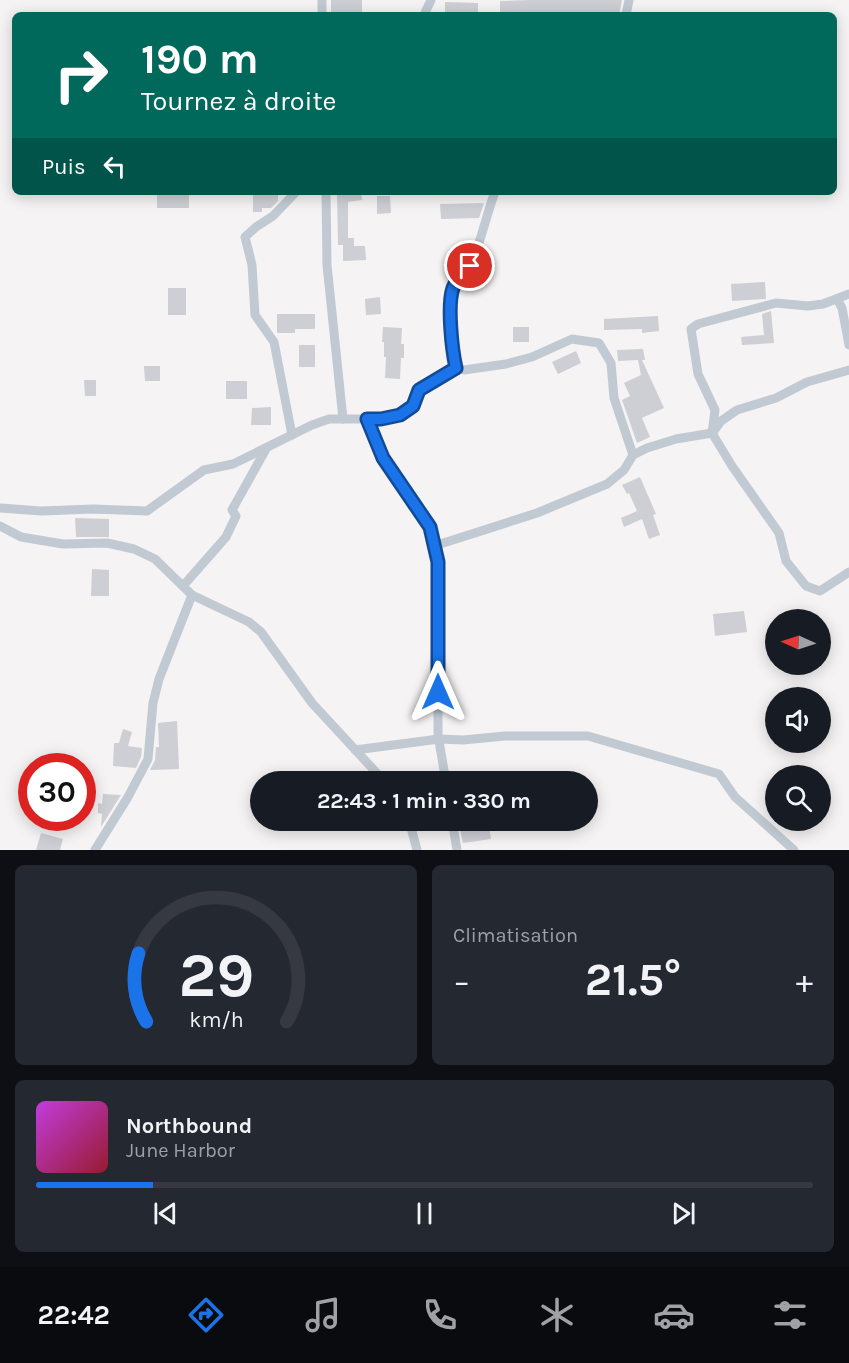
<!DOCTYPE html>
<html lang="fr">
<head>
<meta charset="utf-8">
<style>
  body { margin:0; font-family:Karla,sans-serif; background:#242831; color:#f1f3f6; height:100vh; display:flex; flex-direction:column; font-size:22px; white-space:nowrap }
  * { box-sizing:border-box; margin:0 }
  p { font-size:20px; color:#9ea1a6 }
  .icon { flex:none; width:33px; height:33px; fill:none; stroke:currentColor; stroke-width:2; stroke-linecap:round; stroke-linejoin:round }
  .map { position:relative; height:850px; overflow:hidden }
  .panel { display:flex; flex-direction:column; gap:15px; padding:15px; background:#0d0f14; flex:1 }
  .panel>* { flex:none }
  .banner { position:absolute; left:12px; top:12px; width:825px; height:183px; border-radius:9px; box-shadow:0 3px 15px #0003; background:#00695c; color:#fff; overflow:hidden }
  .needle { width:39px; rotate:273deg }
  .fabs { position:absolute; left:765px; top:609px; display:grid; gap:12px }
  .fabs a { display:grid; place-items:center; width:66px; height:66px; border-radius:50%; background:#171b24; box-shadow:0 3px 15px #0003; font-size:30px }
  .speed { position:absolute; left:18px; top:753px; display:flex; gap:12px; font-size:30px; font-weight:700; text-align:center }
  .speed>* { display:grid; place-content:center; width:78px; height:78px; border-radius:50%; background:#171b24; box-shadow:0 3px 15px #0003; line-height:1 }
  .speed .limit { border:9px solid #d22; background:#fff; color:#111 }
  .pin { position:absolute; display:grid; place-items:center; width:51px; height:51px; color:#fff; margin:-26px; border:3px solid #fff; border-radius:50%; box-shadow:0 2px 6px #0007 }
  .me { position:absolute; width:66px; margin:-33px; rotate:0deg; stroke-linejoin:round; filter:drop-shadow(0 0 4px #0008) }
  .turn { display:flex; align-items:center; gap:21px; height:126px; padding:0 30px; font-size:27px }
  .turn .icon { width:78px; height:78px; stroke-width:2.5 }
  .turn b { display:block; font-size:42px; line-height:51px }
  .then { display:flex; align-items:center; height:57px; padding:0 30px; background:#0003; gap:12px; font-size:22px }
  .big { font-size:45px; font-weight:700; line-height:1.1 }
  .panel .card { flex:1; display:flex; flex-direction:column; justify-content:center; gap:9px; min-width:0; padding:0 21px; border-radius:9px; background:#242831 }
  .panel .dial { align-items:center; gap:0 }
  .dial svg { height:156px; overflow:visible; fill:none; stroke:#363941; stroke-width:7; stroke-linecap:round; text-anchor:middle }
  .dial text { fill:#f1f3f6; stroke:none }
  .song { display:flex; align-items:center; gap:18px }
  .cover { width:72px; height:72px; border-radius:9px; background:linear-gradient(135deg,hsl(290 70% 55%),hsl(350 70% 35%)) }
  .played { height:6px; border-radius:3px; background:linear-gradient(90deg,#1a73e8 15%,#363941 15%) }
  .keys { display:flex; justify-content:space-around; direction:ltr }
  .heat { display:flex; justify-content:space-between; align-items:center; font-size:33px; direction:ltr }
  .panel .tiles { flex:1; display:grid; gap:15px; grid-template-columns:1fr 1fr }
  .card:last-child { grid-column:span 2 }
  .trip { position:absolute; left:250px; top:771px; width:348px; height:60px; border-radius:30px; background:#171b24; box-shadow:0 3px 15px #0003; font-weight:700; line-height:60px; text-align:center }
  .menu { display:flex; height:96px; justify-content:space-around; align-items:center; background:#090b0e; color:#9ea1a6 }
  .menu .icon { width:42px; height:42px }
  .menu .selected { color:#1a73e8 }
  .menu b { font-size:27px; color:#f1f3f6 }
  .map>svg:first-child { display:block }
  .building { fill:#cdcfd5 }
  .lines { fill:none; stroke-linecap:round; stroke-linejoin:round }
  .minor { stroke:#c1cad2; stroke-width:9 }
  .route-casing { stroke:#114b97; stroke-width:15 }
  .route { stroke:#1a73e8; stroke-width:10 }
</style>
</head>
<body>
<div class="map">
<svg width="849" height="850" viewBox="0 0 849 850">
  <rect width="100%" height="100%" fill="#f5f3f3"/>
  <g class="building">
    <rect x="331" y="0" width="31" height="15"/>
    <path d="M 531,0 L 622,0 L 619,15 L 500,15 L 500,1 Z"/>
    <path d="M 445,2 L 478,3 L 478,15 L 445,12 Z"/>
    <rect x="157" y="192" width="32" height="16"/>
    <path d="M 337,192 L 361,192 L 362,200 L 348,202 L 348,238 L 354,238 L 354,246 L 365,246 L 366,260 L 343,261 L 343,245 L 338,245 Z"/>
    <path d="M 264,193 L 278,194 L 278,201 L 271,208 L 262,208 L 262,212 L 253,212 L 253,194 Z"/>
    <path d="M 377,196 L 390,196 L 391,213 L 377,214 Z"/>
    <path d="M 484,203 L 479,218 L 441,219 L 440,204 Z"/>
    <path d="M 765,282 L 766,299 L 732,301 L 731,284 Z"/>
    <rect x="168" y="288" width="18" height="27"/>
    <path d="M 380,297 L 381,314 L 366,315 L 365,299 Z"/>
    <path d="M 771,311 L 774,343 L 742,345 L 741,337 L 764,335 L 762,314 Z"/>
    <path d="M 277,314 L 315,314 L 315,329 L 295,329 L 295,333 L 277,333 Z"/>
    <path d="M 658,316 L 659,331 L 642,333 L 642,329 L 604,330 L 604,319 Z"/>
    <path d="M 383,327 L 402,328 L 401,344 L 404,344 L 404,358 L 401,358 L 400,379 L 385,378 L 386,357 L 384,357 L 384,342 L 382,342 Z"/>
    <rect x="513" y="327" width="16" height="15"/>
    <rect x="299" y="345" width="16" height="22"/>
    <path d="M 643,349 L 645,360 L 642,360 L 664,408 L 642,418 L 650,437 L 637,443 L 622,400 L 630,396 L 624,383 L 641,375 L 638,360 L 618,361 L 617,350 Z"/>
    <path d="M 576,351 L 581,363 L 558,374 L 552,362 Z"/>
    <path d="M 144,366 L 160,366 L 160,381 L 145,381 Z"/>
    <path d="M 84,380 L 96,380 L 96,396 L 85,396 Z"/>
    <rect x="226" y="381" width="21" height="18"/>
    <path d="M 271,407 L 271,425 L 251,425 L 252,408 Z"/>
    <path d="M 640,477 L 656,514 L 653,515 L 660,535 L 649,539 L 642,519 L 624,527 L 621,518 L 637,511 L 629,493 L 627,494 L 622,485 Z"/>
    <path d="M 75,518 L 109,519 L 109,537 L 76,537 Z"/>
    <path d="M 92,569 L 109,570 L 109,596 L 91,596 Z"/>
    <path d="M 744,611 L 747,632 L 715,636 L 713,614 Z"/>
    <path d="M 177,721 L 179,769 L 150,770 L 155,760 L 156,747 L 159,747 L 158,723 Z"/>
    <path d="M 123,729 L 132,732 L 128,746 L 142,748 L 141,757 L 136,768 L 113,766 L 114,743 L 119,743 Z"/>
    <path d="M 103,794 L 121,795 L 101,827 L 102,814 L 98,813 L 98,803 L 102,804 Z"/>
    <path d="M 488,820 L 491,839 L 463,843 L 459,824 Z"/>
    <path d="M 41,833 L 63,839 L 60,850 L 36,850 Z"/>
  </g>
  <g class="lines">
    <g class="minor">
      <path d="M 322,0 L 322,15"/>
      <path d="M 424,15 L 431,0"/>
      <path d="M 626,15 L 629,0"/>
      <path d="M 326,192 L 327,265 L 343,419"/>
      <path d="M 837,299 L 842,308 L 849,345"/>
      <path d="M 456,368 C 452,350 447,307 452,289 C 456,278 466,273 471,263 C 482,240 486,215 495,192"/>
      <path d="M 367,419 L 383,458 L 430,527 L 438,562 L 438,735 L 446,782"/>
      <path d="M 713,432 L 721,421 L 737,410 L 776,398 L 807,382 L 849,370"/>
      <path d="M 712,433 L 715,410 L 698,374 L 691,329 L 698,324 L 776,303 L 808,306 L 823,304 L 849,294"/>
      <path d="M 292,435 L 274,342 L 255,315 L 252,265 L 245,237 L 256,227 L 273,216 L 296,192"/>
      <path d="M 0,508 L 41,511 L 93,509 L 147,511 L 204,470 L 233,464 L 312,425 L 329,419 L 381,419 L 400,415 L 413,406 L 419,390 L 456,368 L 464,370 L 506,364 L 532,357 L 572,339 L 599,343 L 611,363 L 614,398 L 633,455"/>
      <path d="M 0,526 L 21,537 L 63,544 L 107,543 L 134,549 L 155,559 L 192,595 L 249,622 L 261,632 L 312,703 L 385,782"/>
      <path d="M 434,546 L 537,513 L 607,484 L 624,470 L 633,455 L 647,448 L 676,439 L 712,433 L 732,466 L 779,533 L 786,561 L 806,586 L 820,591 L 849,572"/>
      <path d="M 183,586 L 226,537 L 236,516 L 232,510 L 266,449"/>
      <path d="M 355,750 L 439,739 L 463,740 L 505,736 L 588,736 L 719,774 L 735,797 L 794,850"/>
      <path d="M 409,820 L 417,850"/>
      <path d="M 452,820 L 457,850"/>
      <path d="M 95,850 L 128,797 L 148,759 L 153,703 L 159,679 L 192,595"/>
    </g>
  </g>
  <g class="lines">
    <defs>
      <path id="route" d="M 438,692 L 438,562 L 430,527 L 383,458 L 367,419 L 381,419 L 400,415 L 413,406 L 419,390 L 456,368 C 452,350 447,305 453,288 C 456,279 463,273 470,266"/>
    </defs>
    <use href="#route" class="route-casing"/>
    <use href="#route" class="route"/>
  </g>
</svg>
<div class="fabs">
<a><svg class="needle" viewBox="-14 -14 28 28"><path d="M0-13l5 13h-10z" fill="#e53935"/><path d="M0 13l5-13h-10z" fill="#9ea1a6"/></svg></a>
<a><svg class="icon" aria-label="sound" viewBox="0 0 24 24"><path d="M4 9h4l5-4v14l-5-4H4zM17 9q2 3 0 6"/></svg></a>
<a><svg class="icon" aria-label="search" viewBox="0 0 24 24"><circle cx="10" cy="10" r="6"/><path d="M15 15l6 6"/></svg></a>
</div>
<div class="speed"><div class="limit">30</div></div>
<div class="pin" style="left:470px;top:266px;background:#d93025"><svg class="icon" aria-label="arrive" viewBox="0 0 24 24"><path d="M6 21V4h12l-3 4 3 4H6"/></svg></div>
<svg class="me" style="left:438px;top:692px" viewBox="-20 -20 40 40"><path d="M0-17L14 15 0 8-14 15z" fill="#1a73e8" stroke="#fff" stroke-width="4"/></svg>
<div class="trip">22:43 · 1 min · 330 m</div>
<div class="banner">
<div class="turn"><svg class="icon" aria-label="right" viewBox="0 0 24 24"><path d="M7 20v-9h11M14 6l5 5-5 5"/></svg><div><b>190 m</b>Tournez à droite</div></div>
<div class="then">Puis<svg class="icon" aria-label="left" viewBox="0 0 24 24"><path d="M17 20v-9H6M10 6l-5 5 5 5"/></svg></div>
</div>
</div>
<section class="panel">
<div class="tiles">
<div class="card dial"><svg viewBox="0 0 100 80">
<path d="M14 69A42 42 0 1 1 86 69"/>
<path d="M14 69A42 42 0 0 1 10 34" stroke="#1a73e8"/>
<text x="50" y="56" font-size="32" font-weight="700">29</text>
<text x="50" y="72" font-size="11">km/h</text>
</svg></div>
<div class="card"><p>Climatisation</p>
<div class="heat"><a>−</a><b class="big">21.5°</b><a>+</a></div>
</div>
<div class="card">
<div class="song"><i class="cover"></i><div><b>Northbound</b><p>June Harbor</p></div></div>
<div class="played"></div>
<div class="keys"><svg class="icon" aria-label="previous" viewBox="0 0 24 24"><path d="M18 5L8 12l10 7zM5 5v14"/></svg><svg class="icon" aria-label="pause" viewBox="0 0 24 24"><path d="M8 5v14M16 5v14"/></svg><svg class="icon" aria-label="next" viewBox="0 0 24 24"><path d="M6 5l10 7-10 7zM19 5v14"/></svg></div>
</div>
</div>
</section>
<nav class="menu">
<b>22:42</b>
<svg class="icon selected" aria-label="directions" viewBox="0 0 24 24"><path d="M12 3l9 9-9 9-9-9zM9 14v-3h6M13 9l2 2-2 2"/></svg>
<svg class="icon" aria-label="music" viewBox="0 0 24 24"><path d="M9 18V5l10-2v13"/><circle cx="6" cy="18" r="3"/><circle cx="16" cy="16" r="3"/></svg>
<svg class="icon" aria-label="phone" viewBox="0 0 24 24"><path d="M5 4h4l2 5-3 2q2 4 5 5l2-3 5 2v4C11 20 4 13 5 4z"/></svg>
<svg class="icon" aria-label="climate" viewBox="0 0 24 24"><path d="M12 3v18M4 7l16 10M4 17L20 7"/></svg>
<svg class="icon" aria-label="car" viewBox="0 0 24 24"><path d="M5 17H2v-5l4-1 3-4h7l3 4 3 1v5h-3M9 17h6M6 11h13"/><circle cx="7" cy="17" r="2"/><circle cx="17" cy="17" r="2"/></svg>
<svg class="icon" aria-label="filters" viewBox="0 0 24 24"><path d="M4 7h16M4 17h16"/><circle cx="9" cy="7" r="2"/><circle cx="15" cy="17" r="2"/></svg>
</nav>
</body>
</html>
